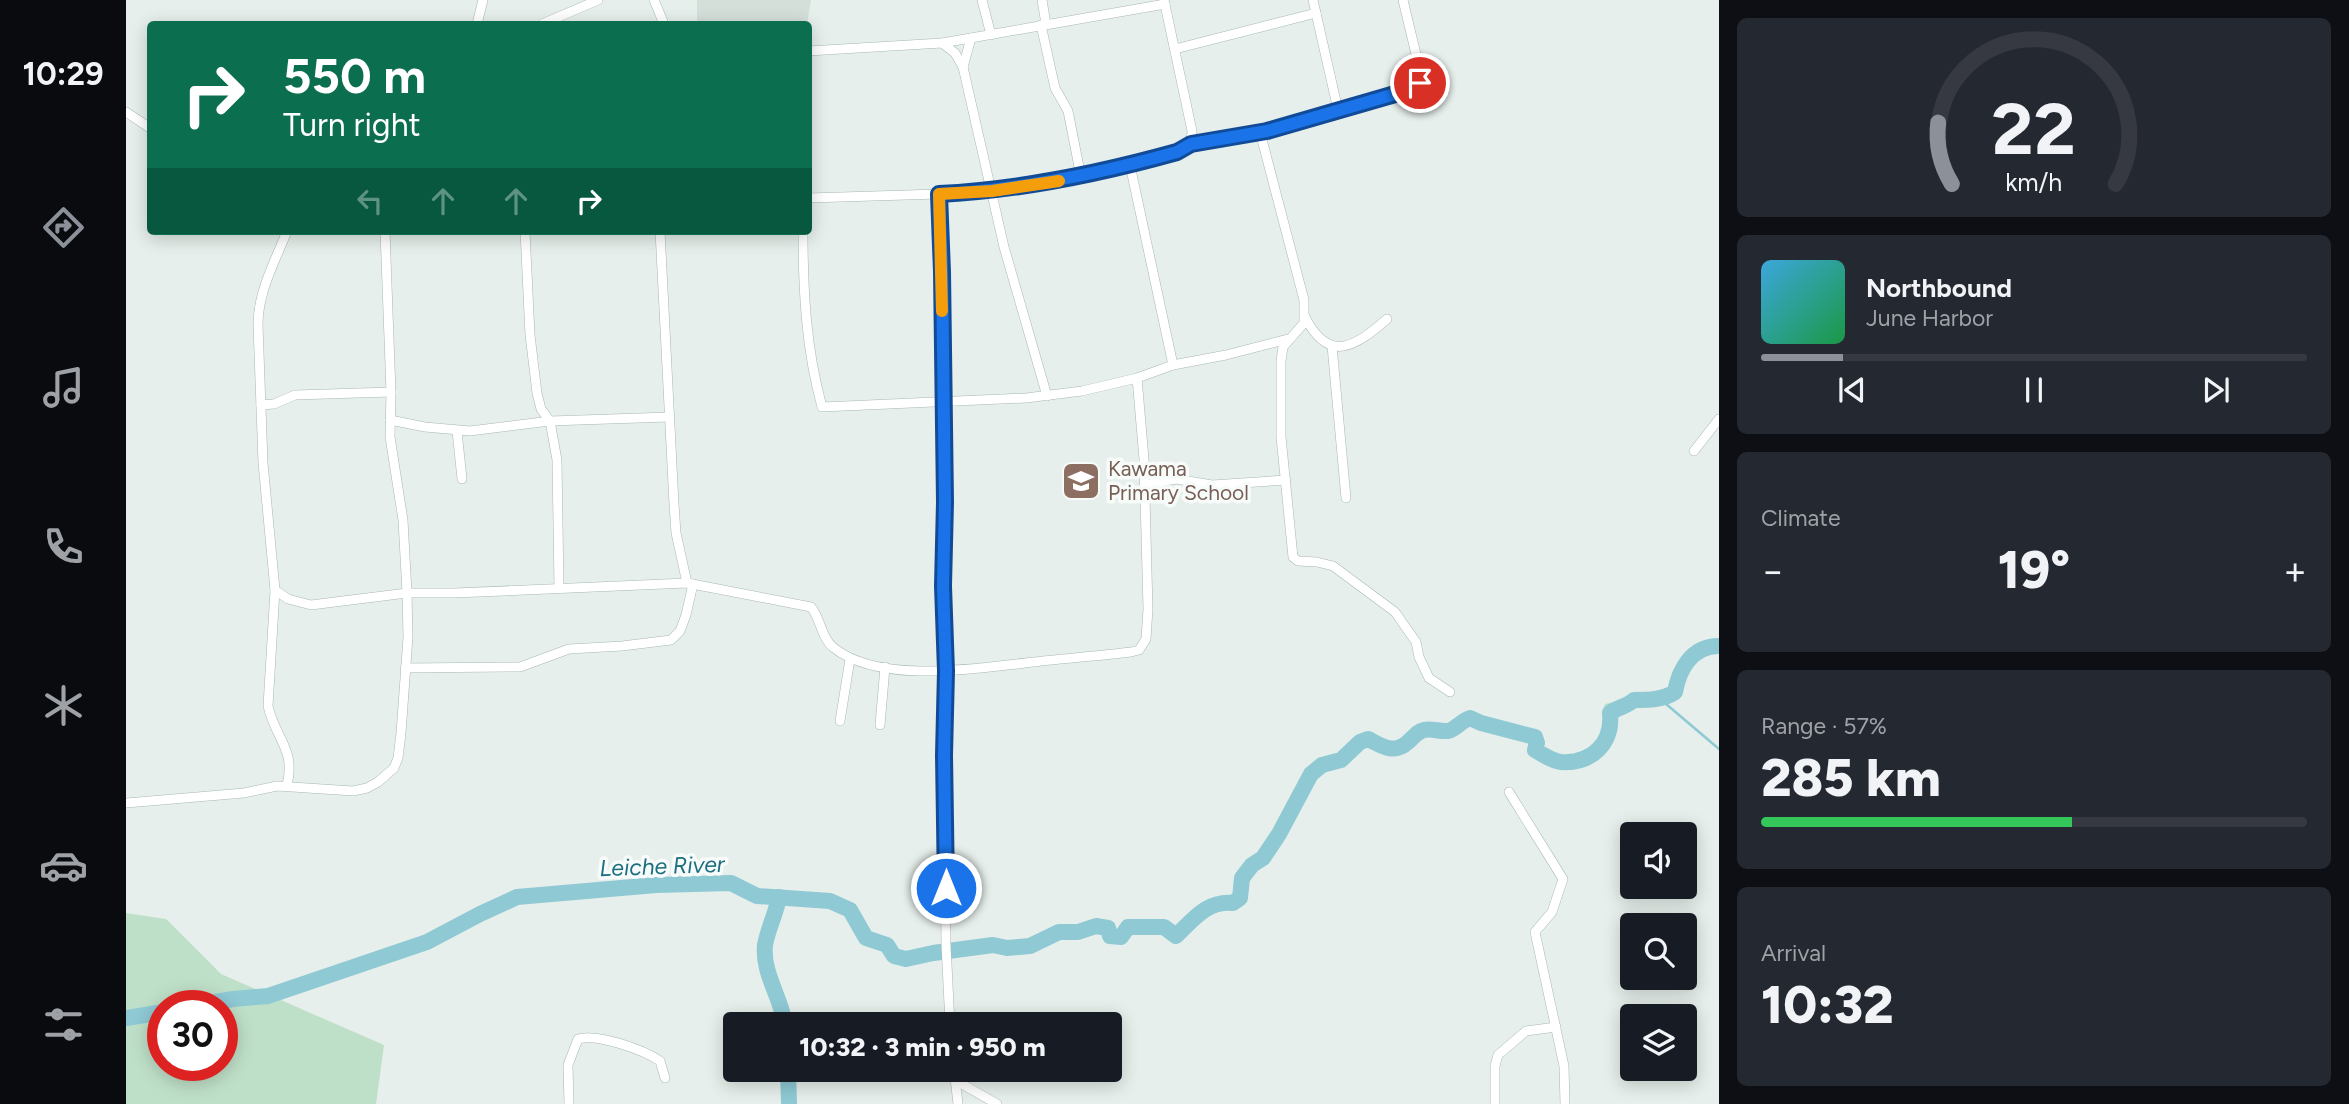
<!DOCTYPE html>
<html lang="en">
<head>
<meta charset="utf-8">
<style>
  body { margin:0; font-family:Figtree,sans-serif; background:#242831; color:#f1f3f6; height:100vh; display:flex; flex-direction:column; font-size:26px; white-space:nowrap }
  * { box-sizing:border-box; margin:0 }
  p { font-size:23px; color:#9ea1a6 }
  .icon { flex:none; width:38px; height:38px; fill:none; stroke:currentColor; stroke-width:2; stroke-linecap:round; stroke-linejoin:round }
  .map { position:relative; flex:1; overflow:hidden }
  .drawer { display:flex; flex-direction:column; gap:18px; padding:18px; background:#0d0f14; width:630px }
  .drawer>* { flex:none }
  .top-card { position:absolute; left:21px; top:21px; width:665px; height:214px; border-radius:7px; box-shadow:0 4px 18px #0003; background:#0b6e4f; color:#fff; overflow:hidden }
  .fabs { position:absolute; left:1494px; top:822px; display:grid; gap:14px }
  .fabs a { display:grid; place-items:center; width:77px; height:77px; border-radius:7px; background:#171b24; box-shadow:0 4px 18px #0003; font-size:35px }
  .speed { position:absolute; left:21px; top:990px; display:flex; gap:14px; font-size:35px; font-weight:700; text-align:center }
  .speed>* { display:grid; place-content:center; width:91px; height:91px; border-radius:50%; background:#171b24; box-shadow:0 4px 18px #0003; line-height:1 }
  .speed .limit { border:10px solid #d22; background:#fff; color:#111 }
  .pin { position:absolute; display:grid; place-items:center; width:60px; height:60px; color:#fff; margin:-30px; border:4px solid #fff; border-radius:50%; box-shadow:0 2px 7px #0007 }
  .me { position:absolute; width:77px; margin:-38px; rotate:0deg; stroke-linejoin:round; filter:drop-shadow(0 0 5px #0008) }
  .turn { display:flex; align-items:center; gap:24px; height:147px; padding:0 21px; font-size:32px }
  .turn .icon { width:91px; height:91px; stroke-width:2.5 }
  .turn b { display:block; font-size:49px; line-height:60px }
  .lanes { display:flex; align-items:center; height:66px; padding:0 21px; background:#0003; justify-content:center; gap:35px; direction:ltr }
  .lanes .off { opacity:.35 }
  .big { font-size:52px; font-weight:800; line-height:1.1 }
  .drawer .widget { flex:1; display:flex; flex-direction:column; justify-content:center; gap:10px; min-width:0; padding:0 24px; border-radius:10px; background:#242831 }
  .drawer .dial { align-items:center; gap:0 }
  .dial svg { height:182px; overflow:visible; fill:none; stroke:#363941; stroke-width:7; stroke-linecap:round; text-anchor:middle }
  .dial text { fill:#f1f3f6; stroke:none }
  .song { display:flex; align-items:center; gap:21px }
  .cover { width:84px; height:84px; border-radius:10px; background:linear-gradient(135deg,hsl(200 70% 55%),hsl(140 70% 35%)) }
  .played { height:7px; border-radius:4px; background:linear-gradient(90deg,#8c9099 15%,#363941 15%) }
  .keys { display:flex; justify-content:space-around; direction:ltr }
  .heat { display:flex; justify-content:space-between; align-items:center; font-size:38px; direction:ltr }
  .charge { height:10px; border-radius:5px; background:linear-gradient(90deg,#34c759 57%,#363941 0) }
  .trip { position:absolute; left:597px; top:1012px; width:399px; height:70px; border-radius:7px; background:#171b24; box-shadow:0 4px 18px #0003; font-weight:800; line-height:70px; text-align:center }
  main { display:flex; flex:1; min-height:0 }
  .tab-bar { display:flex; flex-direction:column; width:126px; justify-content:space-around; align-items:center; background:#090b0e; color:#9ea1a6 }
  .tab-bar .icon { width:49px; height:49px }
  .tab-bar .selected { color:#8c9099 }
  .tab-bar b { font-size:32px; color:#f1f3f6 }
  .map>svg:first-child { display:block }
  .built { fill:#d4dfda }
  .green { fill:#bfe0c8; fill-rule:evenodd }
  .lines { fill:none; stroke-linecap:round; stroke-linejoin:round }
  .stream { stroke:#8ec9d4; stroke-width:2.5 }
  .river { stroke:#8ec9d4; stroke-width:16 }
  .minor-casing { stroke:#a8b8b2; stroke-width:10 }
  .minor { stroke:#fff; stroke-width:9 }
  .route-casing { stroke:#114b97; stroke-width:18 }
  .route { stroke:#1a73e8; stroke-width:12 }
  .slow { stroke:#f59e0b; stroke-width:12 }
  .labels { text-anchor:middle; stroke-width:7; stroke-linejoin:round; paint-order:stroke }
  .education-label { font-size:21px; fill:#785e54; stroke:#f7fbf9; text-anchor:start }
  .water-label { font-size:23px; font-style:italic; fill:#1c6f80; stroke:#f7fbf9 }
</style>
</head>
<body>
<main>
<nav class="tab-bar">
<b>10:29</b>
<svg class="icon selected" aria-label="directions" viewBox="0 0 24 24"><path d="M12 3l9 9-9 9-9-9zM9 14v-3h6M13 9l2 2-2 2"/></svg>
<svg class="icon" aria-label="music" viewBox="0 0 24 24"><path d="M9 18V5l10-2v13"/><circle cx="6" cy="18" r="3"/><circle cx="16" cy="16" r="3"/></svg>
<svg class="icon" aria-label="phone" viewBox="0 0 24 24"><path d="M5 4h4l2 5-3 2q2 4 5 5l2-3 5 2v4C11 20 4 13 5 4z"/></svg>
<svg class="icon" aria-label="climate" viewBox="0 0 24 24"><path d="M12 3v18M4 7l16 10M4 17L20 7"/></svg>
<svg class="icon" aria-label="car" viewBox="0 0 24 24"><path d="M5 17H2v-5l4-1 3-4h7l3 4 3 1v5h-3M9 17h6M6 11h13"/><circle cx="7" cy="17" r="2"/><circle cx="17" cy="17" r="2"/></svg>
<svg class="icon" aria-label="filters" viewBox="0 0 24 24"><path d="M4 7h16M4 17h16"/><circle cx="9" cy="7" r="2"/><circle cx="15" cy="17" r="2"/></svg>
</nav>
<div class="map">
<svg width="1593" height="1104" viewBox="0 0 1593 1104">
  <rect width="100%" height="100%" fill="#e6efeb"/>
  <path class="built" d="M 571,0 L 685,0 L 681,24 L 571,24 Z"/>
  <g class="green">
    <path d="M 1504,694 L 1511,697 L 1509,705 L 1497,714 L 1492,713 L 1484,736 L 1480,736 L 1483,719 L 1478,708 L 1479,704 L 1491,701 L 1495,705 Z"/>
    <path d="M 0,913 L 40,919 L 95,974 L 258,1045 L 250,1104 L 0,1104 ZM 37,1006 L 96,1006 L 96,1066 L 37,1066 Z"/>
  </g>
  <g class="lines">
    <path class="stream" d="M 1533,698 L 1593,749"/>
    <g class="river">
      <path d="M 653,897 C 650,914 642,928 639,945 C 636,973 655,997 659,1024"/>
      <path d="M 66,1006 L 107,999 L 142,996 L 301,942 L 354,914 L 391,897 L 530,885 L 605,883 L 631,896 L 704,901 L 724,910 L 740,938 L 761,945 L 768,956 L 780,959 L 807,953 L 867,945 L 881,948 L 904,946 L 933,932 L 952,932 L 970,926 L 982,928 L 984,936 L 995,937 L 1002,927 L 1038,927 L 1050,936 C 1068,919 1080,901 1107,903 L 1114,898 L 1116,878 L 1126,865 L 1137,858 L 1153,834 L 1185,774 L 1196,765 L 1215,760 L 1234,742 L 1242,739 C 1256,746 1268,755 1282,742 C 1287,738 1289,734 1295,731 C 1304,727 1312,732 1322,731 C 1329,730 1335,721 1344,718 L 1355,723 L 1409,737 L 1411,743 L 1409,750 C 1417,755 1426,761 1435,762 C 1466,764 1487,743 1484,713 C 1492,707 1500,707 1508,700 C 1522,700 1537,700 1549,692 C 1553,670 1565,647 1591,646"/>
      <path d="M 0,1018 L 37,1012"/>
      <path d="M 662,1069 L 663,1104"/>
    </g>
    <defs>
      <g id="minor">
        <path d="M 528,0 L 538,24"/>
        <path d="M 856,0 L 865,35"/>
        <path d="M 916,0 L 920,24"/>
        <path d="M 1187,0 L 1212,110"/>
        <path d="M 351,24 L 357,0"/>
        <path d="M 416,24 L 472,0"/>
        <path d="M 915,25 L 929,88 L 942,111 L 955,177"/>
        <path d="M 816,43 L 829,53 L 837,67 L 878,247 L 921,396"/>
        <path d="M 1049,49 L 1190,13"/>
        <path d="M 682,51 L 816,43 L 1039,4"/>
        <path d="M 837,67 L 845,38"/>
        <path d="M 0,112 L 24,128"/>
        <path d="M 1134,132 L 1178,300 L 1178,323 L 1157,347 L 1155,361 L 1155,437 L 1167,557 L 1172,561 L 1191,562 L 1207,566 L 1269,612 L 1290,642 L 1293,657 L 1303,678 L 1324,692"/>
        <path d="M 1065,144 L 1141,131 L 1289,88 L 1294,83 L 1295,75 L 1277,0"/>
        <path d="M 1004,165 L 1047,365"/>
        <path d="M 813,194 L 819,502 L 817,586 L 820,672 L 818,755 L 820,945 L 824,1024"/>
        <path d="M 682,198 L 813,194 L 900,187 L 1004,165 L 1051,152 L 1065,144 L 1066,131 L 1038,0"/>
        <path d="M 161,231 C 149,262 132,291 132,325 L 137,463 L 149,590 L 142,706 C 149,738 170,749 161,785"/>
        <path d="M 399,231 L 404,335 L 411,393 L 415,409 L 424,421 L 431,460 L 433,588"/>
        <path d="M 534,231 L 548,504 L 550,533 L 561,583"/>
        <path d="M 677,231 C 677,291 680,349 696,407 L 900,398 L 956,391 L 1011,378 L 1047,365 L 1100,355 L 1162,339"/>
        <path d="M 1179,317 C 1203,364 1229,347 1261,319"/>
        <path d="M 1206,346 L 1220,498"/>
        <path d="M 135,405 L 148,404 L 169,395 L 265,392"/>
        <path d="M 264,420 L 299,427 L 344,431 L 424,421 L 543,417"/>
        <path d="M 331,431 L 336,479"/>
        <path d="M 1568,451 L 1593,419"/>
        <path d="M 1018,485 L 1050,479 L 1086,485 L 1160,480"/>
        <path d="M 149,590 L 162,599 L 185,605 L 281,593 L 329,593 L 561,583 L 685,607 C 695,619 695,638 708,648 C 755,685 853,668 908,662 C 941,658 973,656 1005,652 L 1013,650 L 1020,639 L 1022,609 L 1018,459 L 1011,378"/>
        <path d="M 279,668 L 394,667 L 443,649 L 496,646 L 545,640 L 554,631 L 560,615 L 567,584"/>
        <path d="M 714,721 L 724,659"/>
        <path d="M 754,725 L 759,667"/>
        <path d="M 1383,792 L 1437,879 L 1426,912 L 1409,932 L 1438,1066 L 1439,1104"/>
        <path d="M 0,803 L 118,793 L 151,786 L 227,791 L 241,788 L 252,782 L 268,768 L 272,758 L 275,733 L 282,637 L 281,593 L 277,520 L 264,437 L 265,392 L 259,231"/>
        <path d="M 828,1069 L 832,1104"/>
        <path d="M 829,1080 L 871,1104"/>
        <path d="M 443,1104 L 442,1065 L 452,1039 C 471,1033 518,1050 534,1061 L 539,1078"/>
        <path d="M 1369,1104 L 1369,1066 L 1372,1055 L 1400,1031 L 1430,1027"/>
      </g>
    </defs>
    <use href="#minor" class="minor-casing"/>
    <use href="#minor" class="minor"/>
  </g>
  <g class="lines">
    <defs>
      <path id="route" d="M 820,888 L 818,755 L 820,671 L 817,586 L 819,502 L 816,272 L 813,194 C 895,190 972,174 1051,152 L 1065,144 L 1141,131 L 1283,90 L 1294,83"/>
    </defs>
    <use href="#route" class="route-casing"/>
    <use href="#route" class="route"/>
    <path class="slow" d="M 816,311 L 813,194 L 866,191 L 933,181"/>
  </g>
  <defs>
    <symbol id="school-square" viewBox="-11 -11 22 22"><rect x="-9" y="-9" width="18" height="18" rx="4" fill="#8d6e63" stroke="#f7fbf9"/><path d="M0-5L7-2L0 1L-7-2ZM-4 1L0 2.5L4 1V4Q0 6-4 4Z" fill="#fff"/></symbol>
  </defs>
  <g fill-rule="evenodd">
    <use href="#school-square" x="933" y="459" width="44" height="44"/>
  </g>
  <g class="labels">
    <g class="education-label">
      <text x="982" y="476">Kawama<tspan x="982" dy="24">Primary School</tspan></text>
    </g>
    <g class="water-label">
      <text transform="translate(536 866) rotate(-2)" y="8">Leiche River</text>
    </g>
  </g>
</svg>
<div class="fabs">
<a><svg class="icon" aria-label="sound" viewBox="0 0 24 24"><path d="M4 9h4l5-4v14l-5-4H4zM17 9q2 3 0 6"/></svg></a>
<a><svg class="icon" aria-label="search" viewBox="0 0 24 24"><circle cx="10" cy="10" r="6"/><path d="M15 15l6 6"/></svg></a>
<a><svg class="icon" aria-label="layers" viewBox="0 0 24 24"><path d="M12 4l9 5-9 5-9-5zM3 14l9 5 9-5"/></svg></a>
</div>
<div class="speed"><div class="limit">30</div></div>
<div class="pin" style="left:1294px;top:83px;background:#d93025"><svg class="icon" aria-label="arrive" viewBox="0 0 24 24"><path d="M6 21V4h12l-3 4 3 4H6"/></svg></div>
<svg class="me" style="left:820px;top:888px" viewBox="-20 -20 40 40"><circle r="17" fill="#1a73e8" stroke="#fff" stroke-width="3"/><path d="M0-11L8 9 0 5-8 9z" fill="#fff"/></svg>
<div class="trip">10:32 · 3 min · 950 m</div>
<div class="top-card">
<div class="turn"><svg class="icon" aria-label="right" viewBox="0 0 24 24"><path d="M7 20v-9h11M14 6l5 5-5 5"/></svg><div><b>550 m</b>Turn right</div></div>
<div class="lanes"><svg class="icon off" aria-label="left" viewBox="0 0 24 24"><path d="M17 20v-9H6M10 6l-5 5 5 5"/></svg><svg class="icon off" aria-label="ahead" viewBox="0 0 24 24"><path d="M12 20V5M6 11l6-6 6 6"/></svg><svg class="icon off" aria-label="ahead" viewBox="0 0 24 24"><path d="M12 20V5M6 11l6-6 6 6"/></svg><svg class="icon" aria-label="right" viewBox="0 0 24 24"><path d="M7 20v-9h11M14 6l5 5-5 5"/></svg></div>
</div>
</div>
<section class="drawer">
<div class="widget dial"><svg viewBox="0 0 100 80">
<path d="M14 69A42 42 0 1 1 86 69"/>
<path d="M14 69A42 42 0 0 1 8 42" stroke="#8c9099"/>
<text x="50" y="56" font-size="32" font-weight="700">22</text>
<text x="50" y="72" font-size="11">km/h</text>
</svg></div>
<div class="widget">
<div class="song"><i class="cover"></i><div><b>Northbound</b><p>June Harbor</p></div></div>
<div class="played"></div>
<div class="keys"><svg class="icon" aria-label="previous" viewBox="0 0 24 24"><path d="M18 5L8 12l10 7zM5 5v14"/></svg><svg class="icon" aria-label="pause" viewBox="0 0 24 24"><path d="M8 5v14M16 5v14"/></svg><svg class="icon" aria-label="next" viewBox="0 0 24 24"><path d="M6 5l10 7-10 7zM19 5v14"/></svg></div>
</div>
<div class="widget"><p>Climate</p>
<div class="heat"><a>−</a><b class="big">19°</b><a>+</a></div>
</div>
<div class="widget"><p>Range · 57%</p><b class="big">285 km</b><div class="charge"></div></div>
<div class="widget"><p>Arrival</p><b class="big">10:32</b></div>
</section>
</main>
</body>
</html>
